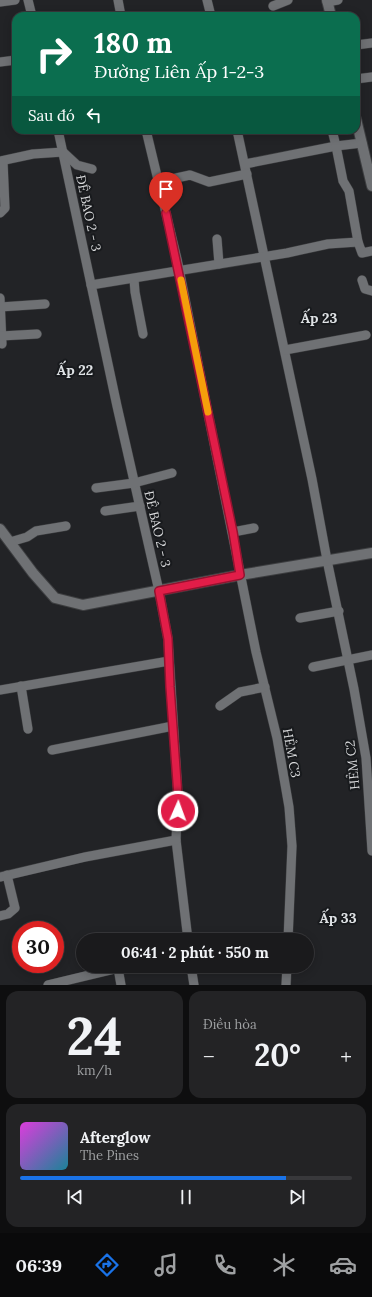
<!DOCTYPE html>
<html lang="vi">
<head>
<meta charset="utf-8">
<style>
  body { margin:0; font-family:Lora,serif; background:#232325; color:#f1f3f6; height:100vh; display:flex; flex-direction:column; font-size:15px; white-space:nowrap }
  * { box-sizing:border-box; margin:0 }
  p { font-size:13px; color:#9fa1a3 }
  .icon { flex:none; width:22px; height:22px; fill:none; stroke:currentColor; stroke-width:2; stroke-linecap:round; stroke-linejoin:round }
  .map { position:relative; height:985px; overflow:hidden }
  .side { display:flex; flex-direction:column; gap:6px; padding:6px; background:#0e0e0f; flex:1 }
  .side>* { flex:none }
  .guide { position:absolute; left:12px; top:12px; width:348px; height:122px; border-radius:12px; box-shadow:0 2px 10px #0003,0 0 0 1px #38383b; background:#0b6e4f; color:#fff; overflow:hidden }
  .speed { position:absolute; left:12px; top:921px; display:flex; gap:8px; font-size:20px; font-weight:700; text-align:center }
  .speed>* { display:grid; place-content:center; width:52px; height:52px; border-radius:50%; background:#1a1a1c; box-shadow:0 2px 10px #0003,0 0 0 1px #38383b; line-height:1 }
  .speed .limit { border:6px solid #d22; background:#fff; color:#111 }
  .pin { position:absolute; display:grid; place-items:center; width:34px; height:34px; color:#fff; margin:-41px -17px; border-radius:50% 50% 50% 0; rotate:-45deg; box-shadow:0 0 4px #0007 }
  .pin .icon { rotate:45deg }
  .me { position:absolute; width:44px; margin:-22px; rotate:2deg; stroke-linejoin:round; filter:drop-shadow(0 0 3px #0008) }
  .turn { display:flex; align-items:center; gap:14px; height:84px; padding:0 16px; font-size:18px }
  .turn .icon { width:52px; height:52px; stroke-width:2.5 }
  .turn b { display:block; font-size:28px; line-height:34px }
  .then { display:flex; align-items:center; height:38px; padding:0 16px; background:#0003; gap:8px; font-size:15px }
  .big { font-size:30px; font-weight:800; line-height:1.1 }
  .side .card { flex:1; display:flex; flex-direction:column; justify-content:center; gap:6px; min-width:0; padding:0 14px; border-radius:12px; background:#232325 }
  .side .dial { align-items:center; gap:0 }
  .dial b { font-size:52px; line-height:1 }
  .song { display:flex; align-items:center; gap:12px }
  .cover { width:48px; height:48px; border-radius:6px; background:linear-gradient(135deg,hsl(300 70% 55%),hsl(190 70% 35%)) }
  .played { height:4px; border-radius:2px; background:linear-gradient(90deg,#1a73e8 80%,#38383b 80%) }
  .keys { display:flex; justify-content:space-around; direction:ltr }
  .heat { display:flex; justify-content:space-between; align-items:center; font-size:22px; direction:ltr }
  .side .tiles { flex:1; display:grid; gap:6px; grid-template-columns:1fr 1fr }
  .card:last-child { grid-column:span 2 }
  .trip { position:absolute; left:76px; top:933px; width:238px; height:40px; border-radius:20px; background:#1a1a1c; box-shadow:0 2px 10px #0003,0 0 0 1px #38383b; font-weight:800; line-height:40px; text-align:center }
  .dock { display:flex; height:64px; justify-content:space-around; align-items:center; background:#0a0a0b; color:#9fa1a3 }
  .dock .icon { width:28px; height:28px }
  .dock .current { color:#1a73e8 }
  .dock b { font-size:18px; color:#f1f3f6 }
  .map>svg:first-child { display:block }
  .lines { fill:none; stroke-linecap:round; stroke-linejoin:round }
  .street-casing { stroke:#3d3e40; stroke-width:10 }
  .secondary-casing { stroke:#3d3e40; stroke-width:12 }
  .street { stroke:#6f7174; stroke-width:9 }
  .secondary { stroke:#6f7174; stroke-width:10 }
  .route-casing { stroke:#92132f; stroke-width:10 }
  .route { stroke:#e11d48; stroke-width:7 }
  .slow { stroke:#f59e0b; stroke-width:7 }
  .labels { text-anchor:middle; stroke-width:4; stroke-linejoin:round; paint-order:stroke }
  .street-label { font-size:13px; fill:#dadbdd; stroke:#181a1d }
  .neighbourhood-label { font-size:14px; font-weight:bold; fill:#dfe2e5; stroke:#181a1d }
</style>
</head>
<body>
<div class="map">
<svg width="372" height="985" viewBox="0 0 372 985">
  <rect width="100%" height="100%" fill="#222326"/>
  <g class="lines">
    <defs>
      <g id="street">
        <path d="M 28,0 L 32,16"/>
        <path d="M 118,0 L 121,16"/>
        <path d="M 207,0 L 211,16"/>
        <path d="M 0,2 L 15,0"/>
        <path d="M 327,2 L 338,0"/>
        <path d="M 273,6 L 288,0"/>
        <path d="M 356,45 L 372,43"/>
        <path d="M 0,62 L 16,60"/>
        <path d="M 356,79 L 372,77"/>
        <path d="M 58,130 L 117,406 L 159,591 L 168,639 L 178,796 L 176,840 L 188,940"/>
        <path d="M 146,130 L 177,259 L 256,652 L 277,738 L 289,807 L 292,846 L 288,940"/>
        <path d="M 237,130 L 312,479 L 327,560 L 354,689 L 366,758 L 372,851"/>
        <path d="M 0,161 L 33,154 L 63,152 L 77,165 L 92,169"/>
        <path d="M 245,164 L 336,146 L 332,130"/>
        <path d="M 158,182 L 190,175 L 209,182 L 247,174"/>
        <path d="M 0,213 L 5,208 L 3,161"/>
        <path d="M 217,239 L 219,264"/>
        <path d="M 358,242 L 349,191 L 343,181 L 336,146 L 362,143"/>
        <path d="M 134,279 L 135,292 L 143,334"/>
        <path d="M 362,280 L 365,289 L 372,291"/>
        <path d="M 91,285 L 287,253 L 328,244 L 358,242 L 362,253 L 372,251"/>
        <path d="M 0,298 L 2,344"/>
        <path d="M 0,307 L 45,304"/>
        <path d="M 1,336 L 37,334"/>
        <path d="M 285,350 L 366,335"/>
        <path d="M 96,488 L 134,483 L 172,473"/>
        <path d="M 105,511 L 140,506"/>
        <path d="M 233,532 L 254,528"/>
        <path d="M 10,542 L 27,537 L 36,531 L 66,526"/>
        <path d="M 300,618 L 339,611"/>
        <path d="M 313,667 L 372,655"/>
        <path d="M 21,686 L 28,729"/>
        <path d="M 0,690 L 169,661"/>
        <path d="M 220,706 L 240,692 L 265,687"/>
        <path d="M 52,750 L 173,726"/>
        <path d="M 0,877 L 85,857 L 176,840"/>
        <path d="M 0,916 L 8,914 L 15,908 L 7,875"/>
        <path d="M 191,966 L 194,985"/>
        <path d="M 118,968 L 121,985"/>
        <path d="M 48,985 L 127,966"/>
        <path d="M 286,985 L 287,966"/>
      </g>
      <g id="secondary">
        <path d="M 327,0 L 331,16"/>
        <path d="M 356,119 L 372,186"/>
        <path d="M 0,529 L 33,573 L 55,598 L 83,605 L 240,575 L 372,553"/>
      </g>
    </defs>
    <use href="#street" class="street-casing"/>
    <use href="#secondary" class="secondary-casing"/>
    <use href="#street" class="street"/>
    <use href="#secondary" class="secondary"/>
  </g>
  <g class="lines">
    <defs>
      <path id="route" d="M 166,213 L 233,532 L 240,575 L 159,591 L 168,639 L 170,687 L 178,796 L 178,811"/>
    </defs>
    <use href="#route" class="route-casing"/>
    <use href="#route" class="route"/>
    <path class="slow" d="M 181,280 L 208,412"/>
  </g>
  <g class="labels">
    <g class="street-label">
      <text transform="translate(89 213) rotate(78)" y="5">ĐÊ BAO 2 - 3</text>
      <text transform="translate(158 529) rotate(77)" y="5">ĐÊ BAO 2 - 3</text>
      <text transform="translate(292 753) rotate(80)" y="5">HẺM C3</text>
      <text transform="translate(352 765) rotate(-96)" y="5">HẺM C2</text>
    </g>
    <g class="neighbourhood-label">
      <text x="319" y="323">Ấp 23</text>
      <text x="75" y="375">Ấp 22</text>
      <text x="338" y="923">Ấp 33</text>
    </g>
  </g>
</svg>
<div class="speed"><div class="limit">30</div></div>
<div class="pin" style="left:166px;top:213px;background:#d93025"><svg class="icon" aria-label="arrive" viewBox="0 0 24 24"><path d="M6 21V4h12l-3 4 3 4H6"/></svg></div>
<svg class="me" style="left:178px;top:811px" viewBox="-20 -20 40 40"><circle r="17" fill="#e11d48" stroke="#fff" stroke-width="3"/><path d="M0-11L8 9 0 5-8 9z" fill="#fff"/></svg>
<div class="trip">06:41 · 2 phút · 550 m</div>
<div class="guide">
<div class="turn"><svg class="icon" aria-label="right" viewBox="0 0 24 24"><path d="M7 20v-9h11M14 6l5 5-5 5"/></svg><div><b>180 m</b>Đường Liên Ấp 1-2-3</div></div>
<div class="then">Sau đó<svg class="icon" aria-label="left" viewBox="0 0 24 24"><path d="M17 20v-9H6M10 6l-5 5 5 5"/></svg></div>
</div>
</div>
<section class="side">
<div class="tiles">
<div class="card dial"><b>24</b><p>km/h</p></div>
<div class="card"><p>Điều hòa</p>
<div class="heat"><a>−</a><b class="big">20°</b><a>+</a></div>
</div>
<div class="card">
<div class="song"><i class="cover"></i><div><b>Afterglow</b><p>The Pines</p></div></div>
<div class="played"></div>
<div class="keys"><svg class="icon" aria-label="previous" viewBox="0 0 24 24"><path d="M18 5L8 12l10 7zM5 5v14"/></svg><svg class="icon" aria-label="pause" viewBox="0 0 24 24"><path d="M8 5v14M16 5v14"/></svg><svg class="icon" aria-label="next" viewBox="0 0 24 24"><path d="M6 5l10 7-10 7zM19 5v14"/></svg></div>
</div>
</div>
</section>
<nav class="dock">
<b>06:39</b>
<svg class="icon current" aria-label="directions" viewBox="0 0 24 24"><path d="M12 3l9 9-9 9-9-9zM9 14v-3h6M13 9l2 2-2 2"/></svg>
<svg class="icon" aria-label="music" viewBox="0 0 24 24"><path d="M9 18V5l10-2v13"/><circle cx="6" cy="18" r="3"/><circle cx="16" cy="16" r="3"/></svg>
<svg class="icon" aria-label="phone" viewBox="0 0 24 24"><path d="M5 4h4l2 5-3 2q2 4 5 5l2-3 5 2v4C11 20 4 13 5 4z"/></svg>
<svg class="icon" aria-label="climate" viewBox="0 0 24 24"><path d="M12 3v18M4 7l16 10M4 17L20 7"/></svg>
<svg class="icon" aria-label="car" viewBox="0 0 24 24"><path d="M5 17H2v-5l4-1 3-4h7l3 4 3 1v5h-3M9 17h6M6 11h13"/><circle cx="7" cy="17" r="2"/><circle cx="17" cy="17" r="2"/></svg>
</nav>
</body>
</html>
